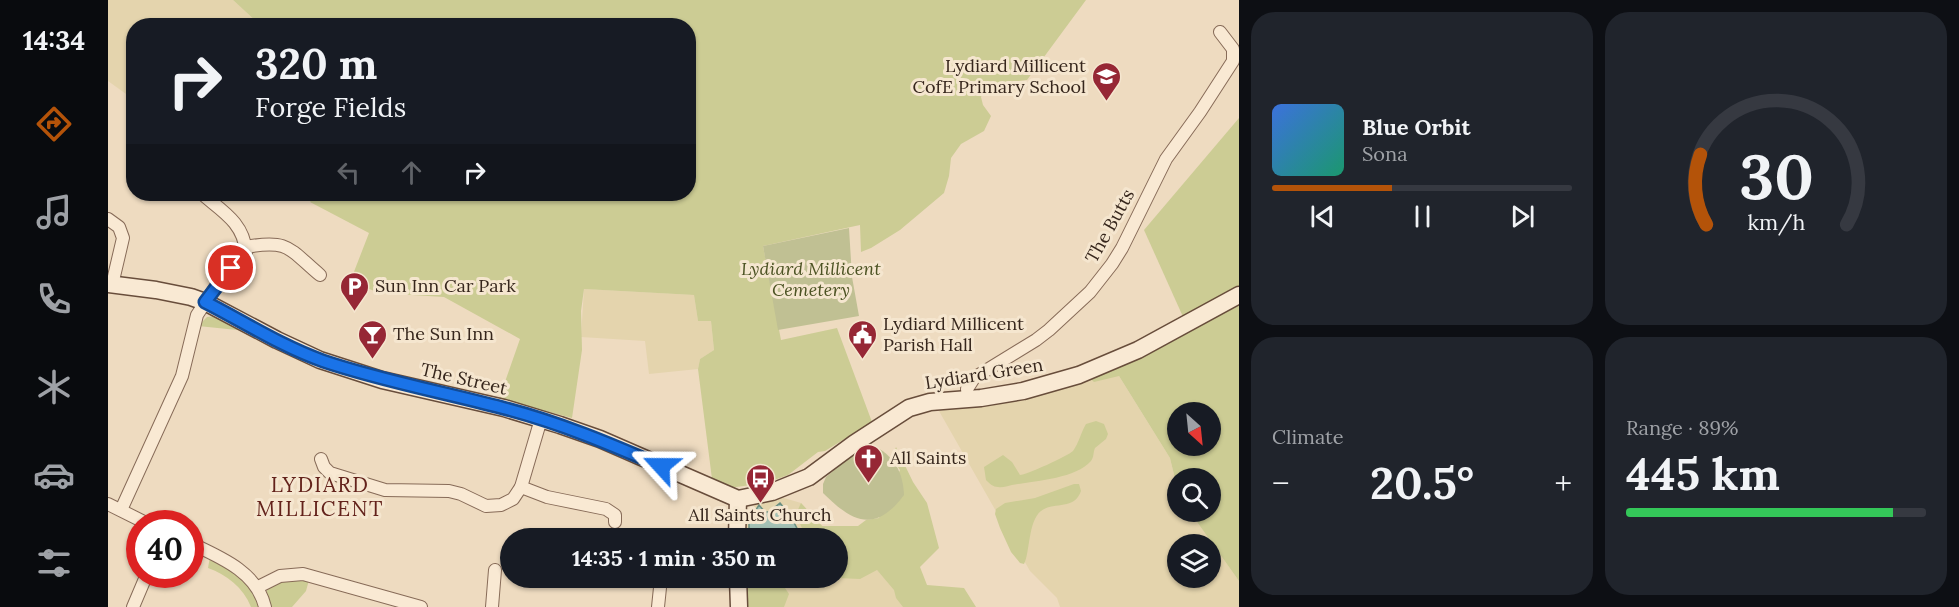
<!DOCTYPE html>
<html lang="en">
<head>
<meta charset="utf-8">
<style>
  body { margin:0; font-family:Lora,serif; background:#20242c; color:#f1f3f6; height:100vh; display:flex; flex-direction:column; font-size:22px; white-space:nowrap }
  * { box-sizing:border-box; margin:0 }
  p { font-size:20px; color:#9ea1a6 }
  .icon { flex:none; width:33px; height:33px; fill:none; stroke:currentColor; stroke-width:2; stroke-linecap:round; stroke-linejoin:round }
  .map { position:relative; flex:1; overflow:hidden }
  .drawer { display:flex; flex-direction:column; gap:12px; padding:12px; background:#0d0f14; width:720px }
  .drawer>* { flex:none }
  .top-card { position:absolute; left:18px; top:18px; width:570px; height:183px; border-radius:24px; box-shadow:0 2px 4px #0004; background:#171b24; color:#f1f3f6; overflow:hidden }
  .needle { width:39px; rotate:153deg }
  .buttons { position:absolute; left:1059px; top:402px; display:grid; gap:12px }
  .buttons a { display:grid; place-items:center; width:54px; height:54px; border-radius:50%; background:#171b24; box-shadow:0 2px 4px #0004; font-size:30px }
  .speed { position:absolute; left:18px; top:510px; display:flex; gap:12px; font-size:30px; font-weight:700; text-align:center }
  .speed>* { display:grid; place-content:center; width:78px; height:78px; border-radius:50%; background:#171b24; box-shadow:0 2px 4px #0004; line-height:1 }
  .speed .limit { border:9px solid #d22; background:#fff; color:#111 }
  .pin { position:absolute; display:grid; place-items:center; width:51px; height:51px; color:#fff; margin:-26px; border:3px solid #fff; border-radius:50%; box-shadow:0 2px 6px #0007 }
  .me { position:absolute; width:66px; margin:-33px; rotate:294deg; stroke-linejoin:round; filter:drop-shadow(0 0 4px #0008) }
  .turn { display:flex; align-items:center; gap:21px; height:126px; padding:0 30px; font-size:27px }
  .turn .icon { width:78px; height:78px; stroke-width:2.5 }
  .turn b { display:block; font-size:42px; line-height:51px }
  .lanes { display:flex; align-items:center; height:57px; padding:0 30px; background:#0003; justify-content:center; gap:30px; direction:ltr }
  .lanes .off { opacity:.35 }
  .big { font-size:45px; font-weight:700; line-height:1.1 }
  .drawer .widget { flex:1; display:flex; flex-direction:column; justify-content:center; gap:9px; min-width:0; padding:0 21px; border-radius:24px; background:#20242c }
  .drawer .dial { align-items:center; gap:0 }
  .dial svg { height:156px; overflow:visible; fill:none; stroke:#363941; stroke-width:7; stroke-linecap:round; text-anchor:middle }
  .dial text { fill:#f1f3f6; stroke:none }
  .song { display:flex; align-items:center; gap:18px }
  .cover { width:72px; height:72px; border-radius:9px; background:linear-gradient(135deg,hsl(220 70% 55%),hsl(160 70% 35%)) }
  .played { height:6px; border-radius:3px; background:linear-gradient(90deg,#b45309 40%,#363941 40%) }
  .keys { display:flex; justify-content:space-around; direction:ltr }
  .heat { display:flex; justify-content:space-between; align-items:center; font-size:33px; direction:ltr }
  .charge { height:9px; border-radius:4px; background:linear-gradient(90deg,#34c759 89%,#363941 0) }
  .drawer .tiles { flex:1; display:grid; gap:12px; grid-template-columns:repeat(2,1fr) }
  .trip { position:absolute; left:392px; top:528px; width:348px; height:60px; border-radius:30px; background:#171b24; box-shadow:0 2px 4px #0004; font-weight:700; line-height:60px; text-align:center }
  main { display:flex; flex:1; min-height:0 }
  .menu { display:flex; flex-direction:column; width:108px; justify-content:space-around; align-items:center; background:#090b0e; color:#9ea1a6 }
  .menu .icon { width:42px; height:42px }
  .menu .current { color:#b45309 }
  .menu b { font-size:27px; color:#f1f3f6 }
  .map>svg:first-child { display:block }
  .farmland { fill:#e4d4ad; fill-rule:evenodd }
  .green { fill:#cccc94; fill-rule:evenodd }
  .cemetery { fill:#c0c093 }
  .water { fill:#a3c0b4; stroke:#6a8e81; stroke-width:1.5 }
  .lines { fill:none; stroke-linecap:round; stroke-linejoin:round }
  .street-casing { stroke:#876b58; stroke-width:14 }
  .secondary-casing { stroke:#684d3b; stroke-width:19 }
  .street { stroke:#f9e9d3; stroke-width:12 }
  .secondary { stroke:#f9e9d3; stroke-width:16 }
  .route-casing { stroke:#114b97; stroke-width:15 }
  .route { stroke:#1a73e8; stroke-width:10 }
  .labels { text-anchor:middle; stroke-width:6; stroke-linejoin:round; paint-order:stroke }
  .poi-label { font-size:18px; fill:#36261c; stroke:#f5e6cf; text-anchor:start }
  .street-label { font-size:18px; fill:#36261c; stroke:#f5e6cf }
  .park-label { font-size:18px; font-style:italic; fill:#4c5323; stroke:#f5e6cf }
  .quarter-label { font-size:21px; letter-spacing:1.5px; fill:#63221b; stroke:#f5e6cf }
</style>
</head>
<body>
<main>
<nav class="menu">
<b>14:34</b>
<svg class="icon current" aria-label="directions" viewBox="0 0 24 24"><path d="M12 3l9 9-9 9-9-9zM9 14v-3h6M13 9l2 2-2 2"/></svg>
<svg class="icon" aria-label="music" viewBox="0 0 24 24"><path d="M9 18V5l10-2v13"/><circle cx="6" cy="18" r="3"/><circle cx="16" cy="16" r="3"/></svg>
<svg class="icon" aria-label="phone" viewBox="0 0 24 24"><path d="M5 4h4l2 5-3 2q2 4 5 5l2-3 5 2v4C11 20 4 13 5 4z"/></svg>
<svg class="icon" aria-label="climate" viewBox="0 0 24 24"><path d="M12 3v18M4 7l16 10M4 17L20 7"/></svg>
<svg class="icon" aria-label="car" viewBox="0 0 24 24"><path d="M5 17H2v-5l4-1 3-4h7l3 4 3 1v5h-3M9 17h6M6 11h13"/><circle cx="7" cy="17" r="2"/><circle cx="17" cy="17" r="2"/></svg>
<svg class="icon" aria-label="filters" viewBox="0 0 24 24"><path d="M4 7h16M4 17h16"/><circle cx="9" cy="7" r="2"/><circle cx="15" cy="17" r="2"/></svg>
</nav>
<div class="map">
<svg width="1131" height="607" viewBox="0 0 1131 607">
  <rect width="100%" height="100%" fill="#eedbc0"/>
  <g class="farmland">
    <path d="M 0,0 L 125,0 L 152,25 L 26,26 L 25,99 L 0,81 Z"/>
    <path d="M 476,289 L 586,295 L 590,321 L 603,321 L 606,350 L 592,359 L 590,369 L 541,374 L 537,341 L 473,337 Z"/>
    <path d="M 996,373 L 1009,373 L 1062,458 L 1069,487 L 1070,512 L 1082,512 L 1131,581 L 1131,607 L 952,607 L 949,598 L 922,571 L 831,411 L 887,401 ZM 1070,544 L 1102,544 L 1102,578 L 1070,578 Z"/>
    <path d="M 662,498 L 676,498 L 693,503 L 726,538 L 634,538 L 635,523 L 647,505 Z"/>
    <path d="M 769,570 L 802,607 L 637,607 L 634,578 L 729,578 Z"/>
  </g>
  <g class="green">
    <path d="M 125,0 L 978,0 L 919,80 L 900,82 L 876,90 L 873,97 L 875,105 L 883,116 L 876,131 L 853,144 L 843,158 L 841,176 L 836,193 L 792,230 L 763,248 L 753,252 L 752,225 L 655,246 L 673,340 L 729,328 L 764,422 L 717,451 L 710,452 L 680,475 L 658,483 L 621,488 L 604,479 L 590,369 L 592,359 L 606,350 L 603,321 L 590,321 L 586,295 L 476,289 L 473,311 L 474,350 L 464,418 L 391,399 L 412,339 L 336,297 L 272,293 L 242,282 L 261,233 L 202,202 L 208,194 L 580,194 L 580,26 L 152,25 Z"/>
    <path d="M 1131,118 L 1131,286 L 1076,319 L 1036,230 Z"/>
    <path d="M 1131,302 L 1131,581 L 1082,512 L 1102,512 L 1102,478 L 1070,478 L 1069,487 L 1062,458 L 1011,376 L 986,382 L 980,376 ZM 1070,412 L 1102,412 L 1102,446 L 1070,446 Z"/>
    <path d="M 108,316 L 139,331 L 90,326 L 99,317 Z"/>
    <path d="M 988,421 L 996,424 L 1000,434 L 998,439 L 987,448 C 985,453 986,457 983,461 C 967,479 926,481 904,485 C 899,486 895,488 890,487 C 885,487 882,484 878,480 L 876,467 L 895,455 L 904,462 L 912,475 C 918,475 960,456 965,451 C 971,443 973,432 978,424 Z"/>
    <path d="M 788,447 L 805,482 L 819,503 L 831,548 L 812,567 L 819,585 L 856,588 L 868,607 L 795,607 L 788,598 L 786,590 L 769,570 L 752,579 L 729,578 L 729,538 L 698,538 L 688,514 L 693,503 L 714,526 L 750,526 L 758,520 L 771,518 L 792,470 L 784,458 Z"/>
    <path d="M 966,484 L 971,484 L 973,491 C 966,511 946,501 933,511 C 920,521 922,553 916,564 L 912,563 L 903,552 L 892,528 L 887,514 L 888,509 L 897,503 L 927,498 Z"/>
    <path d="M 102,557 L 114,563 L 141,584 L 152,607 L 143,607 C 135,587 119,575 100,568 Z"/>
    <path d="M 634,578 L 671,579 L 681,594 L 676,607 L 637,607 Z"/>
    <path d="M 174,579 L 201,580 L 198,591 L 184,607 L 161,607 L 158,594 L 160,588 Z"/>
  </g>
  <g class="cemetery">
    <path d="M 741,228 L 744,277 L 751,316 L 670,330 L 655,246 Z"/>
    <path d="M 764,445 C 786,455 795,472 796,495 C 767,534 744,522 715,493 L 715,484 L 718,477 L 751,449 Z"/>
  </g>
  <path class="water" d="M 672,503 L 682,515 L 694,538 L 641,538 L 641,521 L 651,505 L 657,512 L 661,512 Z"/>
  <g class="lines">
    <defs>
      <g id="street">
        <path d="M 0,219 L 11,227 L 15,238 L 4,285"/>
        <path d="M 138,247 C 181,239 181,249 212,275"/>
        <path d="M 860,399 L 859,389 L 866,378 L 928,340 L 941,330 L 982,292 L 1004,264 L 1014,248 L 1058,159 L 1092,112 L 1125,61 L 1125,49 L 1112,32"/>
        <path d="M 213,459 L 216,467 L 222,473 L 277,490 L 341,491 L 353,494 L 378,506 L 393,505 L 405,499 L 413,487 L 433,419"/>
        <path d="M 413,487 L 439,497 L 498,509 L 507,515 L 507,522"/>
        <path d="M 0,504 L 40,524"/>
        <path d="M 13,510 L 74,376 L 89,315 L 112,280 L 133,261 L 138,252 C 136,223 114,211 94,194"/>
        <path d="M 82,543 C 112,557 149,572 157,607"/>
        <path d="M 150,587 L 172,576 L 195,574 L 313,607"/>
        <path d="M 25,607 L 39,574"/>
        <path d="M 384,607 L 387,570"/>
        <path d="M 550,607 L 553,578"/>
      </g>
      <g id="secondary">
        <path d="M 0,284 L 48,290 L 83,297 L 97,302 L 169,340 L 212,360 L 274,380 L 396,408 L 452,425 L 492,439 L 630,499 L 664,492 L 701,477 L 747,443 L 801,408 L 822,402 L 873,398 L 915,391 L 971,375 L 1030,350 L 1131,295"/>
        <path d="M 629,538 L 630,499"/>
        <path d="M 630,578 L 631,607"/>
      </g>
    </defs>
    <use href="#street" class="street-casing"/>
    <use href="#secondary" class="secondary-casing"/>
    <use href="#street" class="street"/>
    <use href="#secondary" class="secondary"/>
  </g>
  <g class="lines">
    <defs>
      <path id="route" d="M 123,268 L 97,302 C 136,322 173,346 215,361 C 274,381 335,392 395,408 C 450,422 502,444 553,466"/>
    </defs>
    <use href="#route" class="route-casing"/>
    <use href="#route" class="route"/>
  </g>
  <defs>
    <symbol id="school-pin" viewBox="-11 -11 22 30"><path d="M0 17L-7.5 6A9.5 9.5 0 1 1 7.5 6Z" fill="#962735" stroke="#f5e6cf"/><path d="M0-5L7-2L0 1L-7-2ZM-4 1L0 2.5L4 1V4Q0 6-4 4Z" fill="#fff"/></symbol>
    <symbol id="parking-pin" viewBox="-11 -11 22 30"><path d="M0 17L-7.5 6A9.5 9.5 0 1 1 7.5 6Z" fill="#962735" stroke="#f5e6cf"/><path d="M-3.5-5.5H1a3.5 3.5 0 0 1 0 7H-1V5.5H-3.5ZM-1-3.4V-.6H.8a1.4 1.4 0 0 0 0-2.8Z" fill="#fff"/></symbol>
    <symbol id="bar-pin" viewBox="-11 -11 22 30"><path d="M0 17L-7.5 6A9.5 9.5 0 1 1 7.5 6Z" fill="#962735" stroke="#f5e6cf"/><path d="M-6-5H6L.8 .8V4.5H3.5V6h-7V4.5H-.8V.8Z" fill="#fff"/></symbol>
    <symbol id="civic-pin" viewBox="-11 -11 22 30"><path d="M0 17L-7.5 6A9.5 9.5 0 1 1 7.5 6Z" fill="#962735" stroke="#f5e6cf"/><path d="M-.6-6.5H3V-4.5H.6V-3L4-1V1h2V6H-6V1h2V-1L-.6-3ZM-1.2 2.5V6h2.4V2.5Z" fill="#fff"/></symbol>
    <symbol id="church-pin" viewBox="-11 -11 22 30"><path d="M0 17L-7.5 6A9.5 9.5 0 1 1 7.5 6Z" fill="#962735" stroke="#f5e6cf"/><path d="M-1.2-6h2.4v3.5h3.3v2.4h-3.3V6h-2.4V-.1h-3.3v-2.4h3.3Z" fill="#fff"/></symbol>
    <symbol id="bus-pin" viewBox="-11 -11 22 30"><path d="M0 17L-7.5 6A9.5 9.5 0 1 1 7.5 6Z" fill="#962735" stroke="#f5e6cf"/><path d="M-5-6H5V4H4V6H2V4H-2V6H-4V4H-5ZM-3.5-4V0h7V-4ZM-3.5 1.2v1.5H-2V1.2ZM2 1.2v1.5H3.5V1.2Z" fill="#fff"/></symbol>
  </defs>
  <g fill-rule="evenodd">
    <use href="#school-pin" x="982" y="60" width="33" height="45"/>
    <use href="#parking-pin" x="230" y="270" width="33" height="45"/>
    <use href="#bar-pin" x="248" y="318" width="33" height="45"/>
    <use href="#civic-pin" x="738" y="318" width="33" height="45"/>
    <use href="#church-pin" x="744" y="442" width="33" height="45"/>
    <use href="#bus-pin" x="636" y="462" width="33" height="45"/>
  </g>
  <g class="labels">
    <g class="poi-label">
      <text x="978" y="72" text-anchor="end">Lydiard Millicent<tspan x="978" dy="21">CofE Primary School</tspan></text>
      <text x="267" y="292">Sun Inn Car Park</text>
      <text x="775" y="330">Lydiard Millicent<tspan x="775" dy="21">Parish Hall</tspan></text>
      <text x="285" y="340">The Sun Inn</text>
      <text x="782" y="464">All Saints</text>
      <text x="652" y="521" text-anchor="middle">All Saints Church</text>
    </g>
    <g class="street-label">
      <text transform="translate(1002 226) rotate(-61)" y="6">The Butts</text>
      <text transform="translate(876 374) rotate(-9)" y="6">Lydiard Green</text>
      <text transform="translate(356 379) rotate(13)" y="6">The Street</text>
    </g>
    <g class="park-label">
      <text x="703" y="275">Lydiard Millicent<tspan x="703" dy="21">Cemetery</tspan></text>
    </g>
    <g class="quarter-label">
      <text x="212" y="492">LYDIARD<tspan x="212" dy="24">MILLICENT</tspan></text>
    </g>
  </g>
</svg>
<div class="buttons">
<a><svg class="needle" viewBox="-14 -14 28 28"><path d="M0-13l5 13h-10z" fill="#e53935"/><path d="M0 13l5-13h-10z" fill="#9ea1a6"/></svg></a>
<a><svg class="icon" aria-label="search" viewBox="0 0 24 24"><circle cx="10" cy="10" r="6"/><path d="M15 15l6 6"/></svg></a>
<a><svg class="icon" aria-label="layers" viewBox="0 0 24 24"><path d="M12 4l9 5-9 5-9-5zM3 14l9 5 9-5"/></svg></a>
</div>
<div class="speed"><div class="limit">40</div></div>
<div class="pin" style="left:123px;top:268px;background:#d93025"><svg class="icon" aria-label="arrive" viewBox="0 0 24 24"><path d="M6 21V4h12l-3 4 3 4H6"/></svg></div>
<svg class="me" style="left:553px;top:466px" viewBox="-20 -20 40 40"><path d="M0-17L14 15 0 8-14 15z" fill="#1a73e8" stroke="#fff" stroke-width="4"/></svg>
<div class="trip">14:35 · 1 min · 350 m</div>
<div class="top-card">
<div class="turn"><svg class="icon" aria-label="right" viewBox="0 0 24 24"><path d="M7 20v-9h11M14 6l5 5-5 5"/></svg><div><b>320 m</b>Forge Fields</div></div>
<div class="lanes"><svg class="icon off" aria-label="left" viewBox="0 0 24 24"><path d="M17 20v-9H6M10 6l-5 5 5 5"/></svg><svg class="icon off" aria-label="ahead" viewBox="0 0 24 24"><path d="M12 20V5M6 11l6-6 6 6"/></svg><svg class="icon" aria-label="right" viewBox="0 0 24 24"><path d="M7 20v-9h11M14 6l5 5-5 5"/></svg></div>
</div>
</div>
<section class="drawer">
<div class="tiles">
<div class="widget">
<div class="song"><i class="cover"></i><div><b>Blue Orbit</b><p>Sona</p></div></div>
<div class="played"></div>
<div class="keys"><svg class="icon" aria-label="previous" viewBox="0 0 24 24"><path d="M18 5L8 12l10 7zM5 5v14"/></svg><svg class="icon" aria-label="pause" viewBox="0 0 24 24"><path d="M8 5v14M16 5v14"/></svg><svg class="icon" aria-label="next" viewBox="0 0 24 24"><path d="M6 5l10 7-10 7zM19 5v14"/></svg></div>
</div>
<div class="widget dial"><svg viewBox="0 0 100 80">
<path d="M14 69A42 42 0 1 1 86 69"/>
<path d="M14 69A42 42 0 0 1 11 33" stroke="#b45309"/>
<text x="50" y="56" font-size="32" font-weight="700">30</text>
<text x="50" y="72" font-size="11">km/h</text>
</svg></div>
<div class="widget"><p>Climate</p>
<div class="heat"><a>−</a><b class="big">20.5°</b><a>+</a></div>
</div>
<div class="widget"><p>Range · 89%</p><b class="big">445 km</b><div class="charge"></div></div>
</div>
</section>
</main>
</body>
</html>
